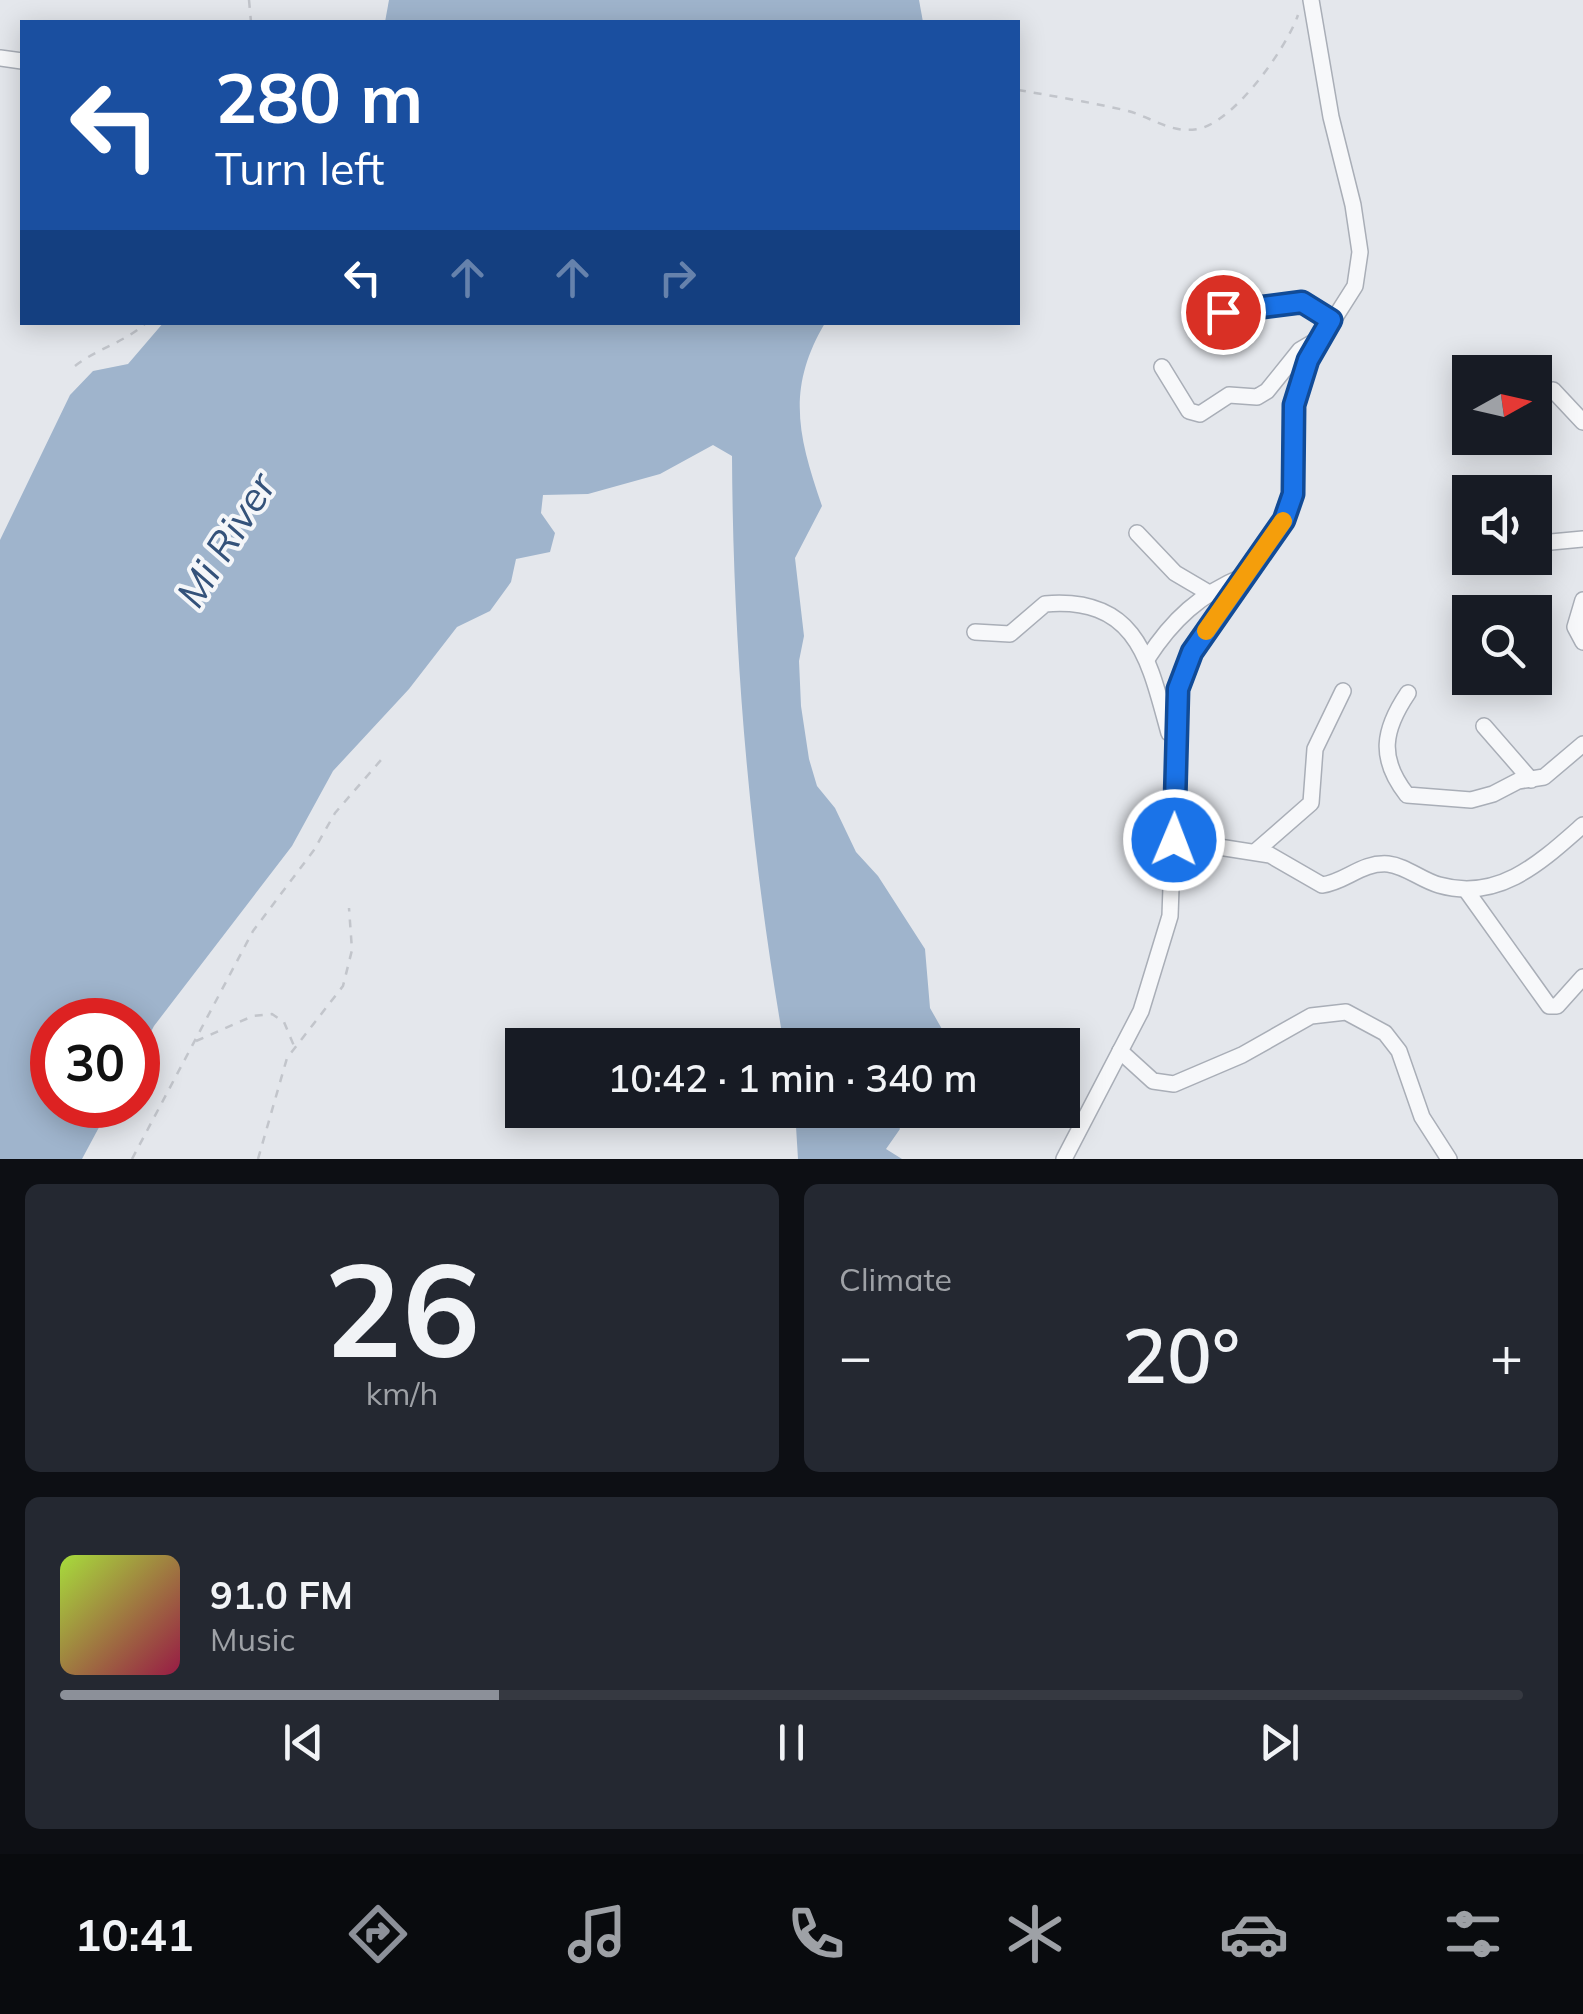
<!DOCTYPE html>
<html lang="en">
<head>
<meta charset="utf-8">
<style>
  body { margin:0; font-family:Mulish,sans-serif; background:#242831; color:#f1f3f6; height:100vh; display:flex; flex-direction:column; font-size:38px; white-space:nowrap }
  * { box-sizing:border-box; margin:0 }
  p { font-size:32px; color:#9ea1a6 }
  .icon { flex:none; width:55px; height:55px; fill:none; stroke:currentColor; stroke-width:2; stroke-linecap:round; stroke-linejoin:round }
  .map { position:relative; height:1159px; overflow:hidden }
  .panel { display:flex; flex-direction:column; gap:25px; padding:25px; background:#0d0f14; flex:1 }
  .panel>* { flex:none }
  .hud { position:absolute; left:20px; top:20px; width:1000px; height:305px; border-radius:0px; box-shadow:0 5px 25px #0003; background:#1a4fa0; color:#fff; overflow:hidden }
  .needle { width:65px; rotate:82deg }
  .controls { position:absolute; left:1452px; top:355px; display:grid; gap:20px }
  .controls a { display:grid; place-items:center; width:100px; height:100px; border-radius:0px; background:#171b24; box-shadow:0 5px 25px #0003; font-size:50px }
  .speed { position:absolute; left:30px; top:998px; display:flex; gap:20px; font-size:50px; font-weight:700; text-align:center }
  .speed>* { display:grid; place-content:center; width:130px; height:130px; border-radius:50%; background:#171b24; box-shadow:0 5px 25px #0003; line-height:1 }
  .speed .limit { border:15px solid #d22; background:#fff; color:#111 }
  .pin { position:absolute; display:grid; place-items:center; width:85px; height:85px; color:#fff; margin:-42px; border:5px solid #fff; border-radius:50%; box-shadow:0 2px 10px #0007 }
  .me { position:absolute; width:110px; margin:-55px; rotate:1deg; stroke-linejoin:round; filter:drop-shadow(0 0 8px #0008) }
  .turn { display:flex; align-items:center; gap:35px; height:210px; padding:0 30px; font-size:45px }
  .turn .icon { width:130px; height:130px; stroke-width:2.5 }
  .turn b { display:block; font-size:70px; line-height:85px }
  .lanes { display:flex; align-items:center; height:95px; padding:0 30px; background:#0003; justify-content:center; gap:50px; direction:ltr }
  .lanes .off { opacity:.35 }
  .big { font-size:75px; font-weight:600; line-height:1.1 }
  .panel .widget { flex:1; display:flex; flex-direction:column; justify-content:center; gap:15px; min-width:0; padding:0 35px; border-radius:15px; background:#242831 }
  .panel .dial { align-items:center; gap:0 }
  .dial b { font-size:130px; line-height:1 }
  .song { display:flex; align-items:center; gap:30px }
  .cover { width:120px; height:120px; border-radius:15px; background:linear-gradient(135deg,hsl(80 70% 55%),hsl(340 70% 35%)) }
  .played { height:10px; border-radius:5px; background:linear-gradient(90deg,#8c9099 30%,#363941 30%) }
  .keys { display:flex; justify-content:space-around; direction:ltr }
  .heat { display:flex; justify-content:space-between; align-items:center; font-size:55px; direction:ltr }
  .panel .tiles { flex:1; display:grid; gap:25px; grid-template-columns:1fr 1fr }
  .widget:last-child { grid-column:span 2 }
  .trip { position:absolute; left:505px; top:1028px; width:575px; height:100px; border-radius:0px; background:#171b24; box-shadow:0 5px 25px #0003; font-weight:600; line-height:100px; text-align:center }
  .tab-bar { display:flex; height:160px; justify-content:space-around; align-items:center; background:#090b0e; color:#9ea1a6 }
  .tab-bar .icon { width:70px; height:70px }
  .tab-bar .on { color:#8c9099 }
  .tab-bar b { font-size:45px; color:#f1f3f6 }
  .map>svg:first-child { display:block }
  .water { fill:#9fb4cc }
  .lines { fill:none; stroke-linecap:round; stroke-linejoin:round }
  .minor-casing { stroke:#a9aeb7; stroke-width:18 }
  .path { stroke:#c2c5cb; stroke-width:2.5; stroke-dasharray:8 8; stroke-linecap:butt }
  .minor { stroke:#f7f8fa; stroke-width:15 }
  .route-casing { stroke:#114b97; stroke-width:25 }
  .route { stroke:#1a73e8; stroke-width:18 }
  .slow { stroke:#f59e0b; stroke-width:18 }
  .labels { text-anchor:middle; stroke-width:8; stroke-linejoin:round; paint-order:stroke }
  .water-label { font-size:40px; font-style:italic; fill:#34527a; stroke:#f4f6f9 }
</style>
</head>
<body>
<div class="map">
<svg width="1583" height="1159" viewBox="0 0 1583 1159">
  <rect width="100%" height="100%" fill="#e4e7ec"/>
  <g class="water">
    <path d="M 389,0 L 919,0 L 923,22 L 385,22 Z"/>
    <path d="M 164,322 L 825,323 C 786,389 798,436 822,506 L 795,558 L 804,636 L 799,661 L 801,706 L 809,759 L 817,786 L 835,808 L 856,852 L 878,876 L 925,949 L 930,1008 L 951,1045 L 784,1045 C 750,850 733,653 732,456 L 713,445 L 660,474 L 588,494 L 543,495 L 541,513 L 555,533 L 550,552 L 516,559 L 511,582 L 490,611 L 457,627 L 409,689 L 333,771 L 292,846 L 154,1026 L 138,1057 L 138,1020 L 52,1020 L 52,1105 L 111,1105 L 82,1159 L 0,1159 L 0,540 L 70,395 L 93,371 L 128,364 Z"/>
    <path d="M 795,1110 L 892,1110 L 900,1129 L 886,1149 L 902,1159 L 798,1159 Z"/>
  </g>
  <g class="lines">
    <defs>
      <g id="minor">
        <path d="M 0,58 L 22,61"/>
        <path d="M 1223,312 L 1302,302 L 1331,320"/>
        <path d="M 1162,367 L 1189,411 L 1200,414 L 1229,395 L 1257,397 L 1267,391 L 1300,350 L 1317,340"/>
        <path d="M 1553,390 L 1583,422"/>
        <path d="M 1137,533 L 1175,573 L 1209,593"/>
        <path d="M 1551,542 L 1583,539"/>
        <path d="M 1583,600 L 1575,627 L 1583,642"/>
        <path d="M 975,632 L 1010,634 L 1045,604 C 1138,596 1149,661 1169,733"/>
        <path d="M 1147,659 C 1172,620 1200,594 1244,576"/>
        <path d="M 1408,693 C 1383,730 1378,758 1407,795 L 1471,800 L 1493,794 L 1518,781 L 1544,777 L 1583,744"/>
        <path d="M 1484,726 L 1531,780"/>
        <path d="M 1174,840 L 1270,855 L 1322,885 C 1346,882 1361,862 1388,864 C 1406,866 1421,880 1439,885 C 1499,902 1541,862 1583,825"/>
        <path d="M 1255,852 L 1311,803 L 1315,749 L 1343,691"/>
        <path d="M 1466,890 L 1549,1006 L 1557,1006 L 1583,977"/>
        <path d="M 1120,1051 L 1153,1081 L 1174,1084 L 1242,1055 L 1311,1016 L 1346,1012 L 1385,1033 L 1399,1051 L 1422,1117 L 1449,1159"/>
        <path d="M 1064,1159 L 1141,1011 L 1170,916 L 1178,689 L 1192,652 L 1283,520 L 1293,494 L 1294,405 L 1308,360 L 1355,286 L 1360,252 L 1353,205 L 1331,117 L 1311,0"/>
      </g>
    </defs>
    <use href="#minor" class="minor-casing"/>
    <g class="path">
      <path d="M 249,0 L 251,22"/>
      <path d="M 1018,90 C 1053,96 1089,102 1124,110 C 1151,116 1169,134 1198,129 C 1234,122 1286,49 1298,15"/>
      <path d="M 75,366 C 98,348 126,342 147,322"/>
      <path d="M 196,1041 L 253,1016 L 272,1014 L 284,1022 L 294,1046"/>
      <path d="M 132,1159 L 253,931 L 314,850 L 335,813 L 381,760"/>
      <path d="M 258,1159 L 287,1058 L 343,986 L 352,950 L 349,908"/>
    </g>
    <use href="#minor" class="minor"/>
  </g>
  <g class="lines">
    <defs>
      <path id="route" d="M 1174,840 L 1178,689 L 1192,652 L 1284,520 L 1293,494 L 1294,405 L 1308,360 L 1331,320 L 1302,302 L 1223,312"/>
    </defs>
    <use href="#route" class="route-casing"/>
    <use href="#route" class="route"/>
    <path class="slow" d="M 1206,631 L 1283,521"/>
  </g>
  <g class="labels">
    <g class="water-label">
      <text transform="translate(226 540) rotate(-58)" y="14">Mi River</text>
    </g>
  </g>
</svg>
<div class="controls">
<a><svg class="needle" viewBox="-14 -14 28 28"><path d="M0-13l5 13h-10z" fill="#e53935"/><path d="M0 13l5-13h-10z" fill="#9ea1a6"/></svg></a>
<a><svg class="icon" aria-label="sound" viewBox="0 0 24 24"><path d="M4 9h4l5-4v14l-5-4H4zM17 9q2 3 0 6"/></svg></a>
<a><svg class="icon" aria-label="search" viewBox="0 0 24 24"><circle cx="10" cy="10" r="6"/><path d="M15 15l6 6"/></svg></a>
</div>
<div class="speed"><div class="limit">30</div></div>
<div class="pin" style="left:1223px;top:312px;background:#d93025"><svg class="icon" aria-label="arrive" viewBox="0 0 24 24"><path d="M6 21V4h12l-3 4 3 4H6"/></svg></div>
<svg class="me" style="left:1174px;top:840px" viewBox="-20 -20 40 40"><circle r="17" fill="#1a73e8" stroke="#fff" stroke-width="3"/><path d="M0-11L8 9 0 5-8 9z" fill="#fff"/></svg>
<div class="trip">10:42 · 1 min · 340 m</div>
<div class="hud">
<div class="turn"><svg class="icon" aria-label="left" viewBox="0 0 24 24"><path d="M17 20v-9H6M10 6l-5 5 5 5"/></svg><div><b>280 m</b>Turn left</div></div>
<div class="lanes"><svg class="icon" aria-label="left" viewBox="0 0 24 24"><path d="M17 20v-9H6M10 6l-5 5 5 5"/></svg><svg class="icon off" aria-label="ahead" viewBox="0 0 24 24"><path d="M12 20V5M6 11l6-6 6 6"/></svg><svg class="icon off" aria-label="ahead" viewBox="0 0 24 24"><path d="M12 20V5M6 11l6-6 6 6"/></svg><svg class="icon off" aria-label="right" viewBox="0 0 24 24"><path d="M7 20v-9h11M14 6l5 5-5 5"/></svg></div>
</div>
</div>
<section class="panel">
<div class="tiles">
<div class="widget dial"><b>26</b><p>km/h</p></div>
<div class="widget"><p>Climate</p>
<div class="heat"><a>−</a><b class="big">20°</b><a>+</a></div>
</div>
<div class="widget">
<div class="song"><i class="cover"></i><div><b>91.0 FM</b><p>Music</p></div></div>
<div class="played"></div>
<div class="keys"><svg class="icon" aria-label="previous" viewBox="0 0 24 24"><path d="M18 5L8 12l10 7zM5 5v14"/></svg><svg class="icon" aria-label="pause" viewBox="0 0 24 24"><path d="M8 5v14M16 5v14"/></svg><svg class="icon" aria-label="next" viewBox="0 0 24 24"><path d="M6 5l10 7-10 7zM19 5v14"/></svg></div>
</div>
</div>
</section>
<nav class="tab-bar">
<b>10:41</b>
<svg class="icon on" aria-label="directions" viewBox="0 0 24 24"><path d="M12 3l9 9-9 9-9-9zM9 14v-3h6M13 9l2 2-2 2"/></svg>
<svg class="icon" aria-label="music" viewBox="0 0 24 24"><path d="M9 18V5l10-2v13"/><circle cx="6" cy="18" r="3"/><circle cx="16" cy="16" r="3"/></svg>
<svg class="icon" aria-label="phone" viewBox="0 0 24 24"><path d="M5 4h4l2 5-3 2q2 4 5 5l2-3 5 2v4C11 20 4 13 5 4z"/></svg>
<svg class="icon" aria-label="climate" viewBox="0 0 24 24"><path d="M12 3v18M4 7l16 10M4 17L20 7"/></svg>
<svg class="icon" aria-label="car" viewBox="0 0 24 24"><path d="M5 17H2v-5l4-1 3-4h7l3 4 3 1v5h-3M9 17h6M6 11h13"/><circle cx="7" cy="17" r="2"/><circle cx="17" cy="17" r="2"/></svg>
<svg class="icon" aria-label="filters" viewBox="0 0 24 24"><path d="M4 7h16M4 17h16"/><circle cx="9" cy="7" r="2"/><circle cx="15" cy="17" r="2"/></svg>
</nav>
</body>
</html>
